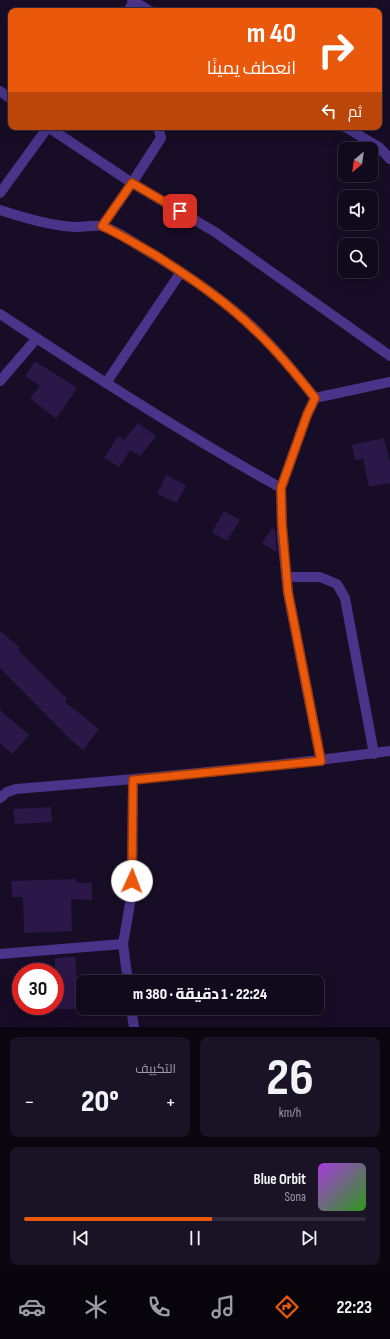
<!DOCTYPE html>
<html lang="ar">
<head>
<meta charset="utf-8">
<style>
  body { margin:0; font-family:"Sofia Sans Condensed",Cairo,sans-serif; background:#1a1325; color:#f1f3f6; direction:rtl; height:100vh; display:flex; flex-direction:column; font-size:15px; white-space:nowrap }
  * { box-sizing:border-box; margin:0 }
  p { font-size:13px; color:#9c9aa3 }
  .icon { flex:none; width:22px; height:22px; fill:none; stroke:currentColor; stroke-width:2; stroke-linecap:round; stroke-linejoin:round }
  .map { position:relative; height:1027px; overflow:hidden; direction:ltr }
  .drawer { display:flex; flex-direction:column; gap:10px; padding:10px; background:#09060f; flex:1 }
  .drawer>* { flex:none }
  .top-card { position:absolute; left:8px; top:8px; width:374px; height:122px; border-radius:8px; box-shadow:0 4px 16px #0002,0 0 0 1px #302b3b; direction:rtl; background:#ea580c; color:#fff; overflow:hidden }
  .needle { width:26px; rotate:209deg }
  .fabs { position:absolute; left:338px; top:142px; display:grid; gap:8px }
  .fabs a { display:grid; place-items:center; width:40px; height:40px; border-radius:8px; background:#110a1c; box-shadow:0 4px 16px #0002,0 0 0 1px #302b3b; font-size:20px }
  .speed { position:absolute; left:12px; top:963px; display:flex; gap:8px; font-size:20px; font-weight:700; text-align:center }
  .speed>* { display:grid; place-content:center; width:52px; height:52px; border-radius:50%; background:#110a1c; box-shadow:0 4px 16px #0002,0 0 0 1px #302b3b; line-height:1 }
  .speed .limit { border:6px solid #d22; background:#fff; color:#111 }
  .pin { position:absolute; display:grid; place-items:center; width:34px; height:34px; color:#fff; margin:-17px; border-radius:8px; box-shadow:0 2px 6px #0006 }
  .me { position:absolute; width:44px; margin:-22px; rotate:2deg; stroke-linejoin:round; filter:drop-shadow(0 0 3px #0008) }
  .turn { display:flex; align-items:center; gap:14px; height:84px; padding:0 20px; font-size:18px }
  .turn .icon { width:52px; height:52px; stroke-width:2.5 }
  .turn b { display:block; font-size:28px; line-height:34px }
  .then { display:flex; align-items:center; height:38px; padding:0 20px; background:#0003; gap:8px; font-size:15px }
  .big { font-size:30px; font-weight:800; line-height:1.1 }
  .drawer .widget { flex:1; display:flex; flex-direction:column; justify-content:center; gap:6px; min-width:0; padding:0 14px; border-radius:8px; background:#1a1325 }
  .drawer .dial { align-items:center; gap:0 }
  .dial b { font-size:52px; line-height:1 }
  .song { display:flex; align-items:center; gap:12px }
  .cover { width:48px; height:48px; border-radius:6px; background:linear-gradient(135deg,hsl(280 70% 55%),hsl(110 70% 35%)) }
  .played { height:4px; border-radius:2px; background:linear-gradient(90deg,#ea580c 55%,#302b3b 55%) }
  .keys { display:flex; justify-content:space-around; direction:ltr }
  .heat { display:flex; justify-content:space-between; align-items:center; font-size:22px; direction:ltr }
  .drawer .tiles { flex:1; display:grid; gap:10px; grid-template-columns:1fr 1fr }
  .widget:last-child { grid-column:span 2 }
  .trip { position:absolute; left:76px; top:975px; width:248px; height:40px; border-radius:8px; background:#110a1c; box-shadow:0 4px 16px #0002,0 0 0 1px #302b3b; font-weight:800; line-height:40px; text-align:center; direction:rtl }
  .tab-bar { display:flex; height:64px; justify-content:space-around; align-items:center; background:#07040b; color:#9c9aa3 }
  .tab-bar .icon { width:28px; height:28px }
  .tab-bar .current { color:#ea580c }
  .tab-bar b { font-size:18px; color:#f1f3f6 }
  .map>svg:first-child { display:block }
  .building { fill:#2c1749 }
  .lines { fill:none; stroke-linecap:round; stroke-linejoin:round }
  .minor { stroke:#493489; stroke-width:10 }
  .route-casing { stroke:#983908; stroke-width:10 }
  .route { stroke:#ea580c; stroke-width:7 }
</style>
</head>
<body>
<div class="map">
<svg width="390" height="1027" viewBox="0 0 390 1027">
  <rect width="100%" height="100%" fill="#170d26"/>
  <g class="building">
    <path d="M 35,361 L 77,388 L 56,419 L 30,398 L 40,386 L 25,376 Z"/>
    <path d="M 138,423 L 156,436 L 140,456 L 130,450 L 119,467 L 104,458 L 118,436 L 124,440 Z"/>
    <path d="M 384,438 L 390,463 L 390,483 L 369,487 L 363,459 L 355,460 L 352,445 Z"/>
    <path d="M 166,475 L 186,485 L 177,503 L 157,494 Z"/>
    <path d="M 224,511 L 240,520 L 227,541 L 212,532 Z"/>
    <path d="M 272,528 L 275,530 L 277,551 L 276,552 L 262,543 Z"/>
    <path d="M 0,631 L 20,648 L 18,650 L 67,699 L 65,702 L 99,729 L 83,750 L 71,740 L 0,668 Z"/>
    <path d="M 0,710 L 29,735 L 12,754 L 0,743 Z"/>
    <path d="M 51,807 L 52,822 L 15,824 L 13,809 Z"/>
    <path d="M 76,879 L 76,883 L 92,883 L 92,900 L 71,899 L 72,931 L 24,933 L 23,897 L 12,897 L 11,881 Z"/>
    <path d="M 75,957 L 78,988 L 83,988 L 83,1009 L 55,1009 L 55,958 Z"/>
  </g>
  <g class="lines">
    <g class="minor">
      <path d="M 132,0 L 150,11"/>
      <path d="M 128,11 L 134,1"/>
      <path d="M 0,91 L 11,99"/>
      <path d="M 345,127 L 379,147 L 390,159"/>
      <path d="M 0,193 L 48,127 L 132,183 L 215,232 L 390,356"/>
      <path d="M 0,210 C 25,218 51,226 77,227 C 85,227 94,225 101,226 C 113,228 133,242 144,249 C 184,273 224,299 257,331 C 278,352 297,375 315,398"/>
      <path d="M 102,226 L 132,183 L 161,138 L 158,127"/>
      <path d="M 0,314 C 92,375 185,435 281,488"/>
      <path d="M 0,381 L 37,338"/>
      <path d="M 106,383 L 181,272"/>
      <path d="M 286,577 L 320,577 L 337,584 L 345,598 L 374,754"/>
      <path d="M 321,761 L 288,593 L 282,536 L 281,488 L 307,415 L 315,398 L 390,382"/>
      <path d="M 0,798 L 7,792 L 16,789 C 141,779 266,768 390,751"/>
      <path d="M 0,954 L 123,944"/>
      <path d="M 128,982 L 123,944 L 132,892 L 133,780"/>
      <path d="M 131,1008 L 134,1027"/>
    </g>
  </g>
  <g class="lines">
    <defs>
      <path id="route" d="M 132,881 L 133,780 L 321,761 L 288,592 L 282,524 L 281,488 L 307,415 L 315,398 C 297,375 278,352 257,332 C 227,302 191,278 155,255 C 137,245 120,234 102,226 L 132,183 L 180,211"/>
    </defs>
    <use href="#route" class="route-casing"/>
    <use href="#route" class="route"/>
  </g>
</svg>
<div class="fabs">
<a><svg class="needle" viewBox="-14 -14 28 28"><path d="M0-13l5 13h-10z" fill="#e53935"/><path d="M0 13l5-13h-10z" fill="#9c9aa3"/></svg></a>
<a><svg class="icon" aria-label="sound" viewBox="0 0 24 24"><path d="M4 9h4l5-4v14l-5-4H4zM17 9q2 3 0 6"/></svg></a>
<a><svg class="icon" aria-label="search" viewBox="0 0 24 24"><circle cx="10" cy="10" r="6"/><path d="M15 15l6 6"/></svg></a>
</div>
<div class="speed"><div class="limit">30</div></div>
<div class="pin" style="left:180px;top:211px;background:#d93025"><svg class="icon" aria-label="arrive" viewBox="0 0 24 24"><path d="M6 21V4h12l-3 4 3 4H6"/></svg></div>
<svg class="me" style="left:132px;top:881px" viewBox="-20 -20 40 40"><circle r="19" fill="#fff"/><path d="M0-13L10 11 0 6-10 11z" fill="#ea580c"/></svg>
<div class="trip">22:24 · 1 دقيقة · 380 m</div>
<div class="top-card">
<div class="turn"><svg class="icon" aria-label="right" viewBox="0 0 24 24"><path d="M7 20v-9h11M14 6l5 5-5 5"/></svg><div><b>40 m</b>انعطف يمينًا</div></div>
<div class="then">ثم<svg class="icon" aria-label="left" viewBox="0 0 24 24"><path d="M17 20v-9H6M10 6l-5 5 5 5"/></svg></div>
</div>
</div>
<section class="drawer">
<div class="tiles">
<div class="widget dial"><b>26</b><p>km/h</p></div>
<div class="widget"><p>التكييف</p>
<div class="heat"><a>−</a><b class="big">20°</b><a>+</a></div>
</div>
<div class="widget">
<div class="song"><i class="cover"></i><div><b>Blue Orbit</b><p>Sona</p></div></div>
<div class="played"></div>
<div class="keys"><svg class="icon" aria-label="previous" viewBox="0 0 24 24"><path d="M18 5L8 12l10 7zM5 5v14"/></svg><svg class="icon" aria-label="pause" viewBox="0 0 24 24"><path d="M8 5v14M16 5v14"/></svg><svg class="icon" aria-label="next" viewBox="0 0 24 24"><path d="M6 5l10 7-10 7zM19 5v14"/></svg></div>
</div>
</div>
</section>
<nav class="tab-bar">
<b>22:23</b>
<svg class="icon current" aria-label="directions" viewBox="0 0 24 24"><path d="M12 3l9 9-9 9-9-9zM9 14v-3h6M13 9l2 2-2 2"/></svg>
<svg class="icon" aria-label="music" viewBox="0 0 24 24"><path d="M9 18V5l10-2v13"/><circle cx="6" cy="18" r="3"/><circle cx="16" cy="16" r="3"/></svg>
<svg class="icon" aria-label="phone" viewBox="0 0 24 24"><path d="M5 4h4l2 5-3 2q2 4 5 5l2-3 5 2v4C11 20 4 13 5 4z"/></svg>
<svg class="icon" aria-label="climate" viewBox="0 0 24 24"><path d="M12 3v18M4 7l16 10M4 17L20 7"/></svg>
<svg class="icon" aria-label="car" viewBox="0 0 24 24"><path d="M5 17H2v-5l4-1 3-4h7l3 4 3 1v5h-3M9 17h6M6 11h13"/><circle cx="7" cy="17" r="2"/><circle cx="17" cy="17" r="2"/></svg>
</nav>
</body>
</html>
